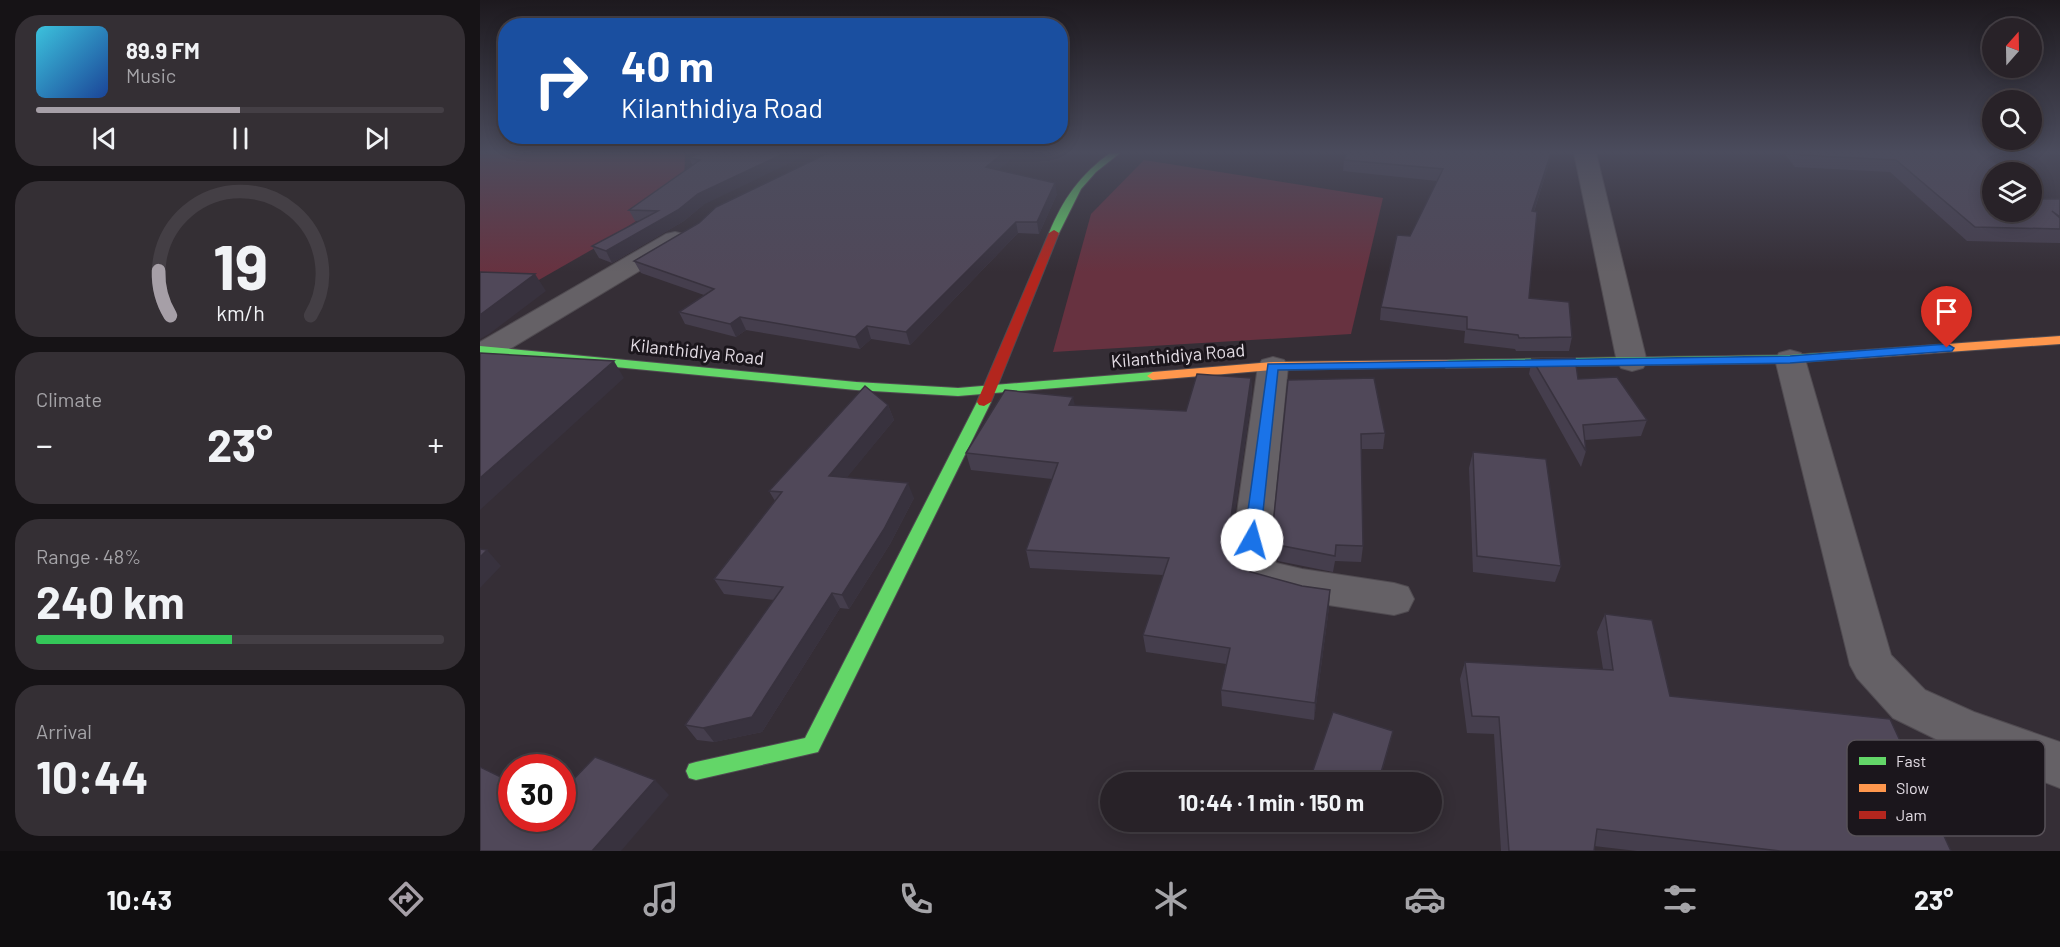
<!DOCTYPE html>
<html lang="en">
<head>
<meta charset="utf-8">
<style>
  body { margin:0; font-family:Barlow,sans-serif; background:#342f34; color:#f1f3f6; height:100vh; display:flex; flex-direction:column; font-size:22px; white-space:nowrap }
  * { box-sizing:border-box; margin:0 }
  p { font-size:20px; color:#a5a4a8 }
  .icon { flex:none; width:33px; height:33px; fill:none; stroke:currentColor; stroke-width:2; stroke-linecap:round; stroke-linejoin:round }
  .map { position:relative; flex:1; overflow:hidden }
  .drawer { display:flex; flex-direction:column; gap:15px; padding:15px; background:#161316; width:480px }
  .drawer>* { flex:none }
  .hud { position:absolute; left:18px; top:18px; width:570px; height:126px; border-radius:24px; box-shadow:0 3px 15px #0003,0 0 0 2px #443f45; background:#1a4fa0; color:#fff; overflow:hidden }
  .needle { width:39px; rotate:20deg }
  .fabs { position:absolute; left:1502px; top:18px; display:grid; gap:12px }
  .fabs a { display:grid; place-items:center; width:60px; height:60px; border-radius:50%; background:#282228; box-shadow:0 3px 15px #0003,0 0 0 2px #443f45; font-size:30px }
  .speed { position:absolute; left:18px; top:754px; display:flex; gap:12px; font-size:30px; font-weight:700; text-align:center }
  .speed>* { display:grid; place-content:center; width:78px; height:78px; border-radius:50%; background:#282228; box-shadow:0 3px 15px #0003,0 0 0 2px #443f45; line-height:1 }
  .speed .limit { border:9px solid #d22; background:#fff; color:#111 }
  .pin { position:absolute; display:grid; place-items:center; width:51px; height:51px; color:#fff; margin:-62px -26px; border-radius:50% 50% 50% 0; rotate:-45deg; box-shadow:0 0 6px #0007 }
  .pin .icon { rotate:45deg }
  .me { position:absolute; width:66px; margin:-33px; rotate:7deg; stroke-linejoin:round; filter:drop-shadow(0 0 4px #0008) }
  .turn { display:flex; align-items:center; gap:21px; height:126px; padding:0 24px; font-size:27px }
  .turn .icon { width:78px; height:78px; stroke-width:2.5 }
  .turn b { display:block; font-size:42px; line-height:51px }
  .big { font-size:45px; font-weight:700; line-height:1.1 }
  .drawer .card { flex:1; display:flex; flex-direction:column; justify-content:center; gap:9px; min-width:0; padding:0 21px; border-radius:24px; background:#342f34 }
  .drawer .dial { align-items:center; gap:0 }
  .dial svg { height:156px; overflow:visible; fill:none; stroke:#443f45; stroke-width:7; stroke-linecap:round; text-anchor:middle }
  .dial text { fill:#f1f3f6; stroke:none }
  .song { display:flex; align-items:center; gap:18px }
  .cover { width:72px; height:72px; border-radius:9px; background:linear-gradient(135deg,hsl(190 70% 55%),hsl(220 70% 35%)) }
  .played { height:6px; border-radius:3px; background:linear-gradient(90deg,#a69fa7 50%,#443f45 50%) }
  .keys { display:flex; justify-content:space-around; direction:ltr }
  .heat { display:flex; justify-content:space-between; align-items:center; font-size:33px; direction:ltr }
  .charge { height:9px; border-radius:4px; background:linear-gradient(90deg,#34c759 48%,#443f45 0) }
  .trip { position:absolute; left:620px; top:772px; width:342px; height:60px; border-radius:30px; background:#282228; box-shadow:0 3px 15px #0003,0 0 0 2px #443f45; font-weight:700; line-height:60px; text-align:center }
  .dock { display:flex; height:96px; justify-content:space-around; align-items:center; background:#100e10; color:#a5a4a8 }
  .dock .icon { width:42px; height:42px }
  .dock .selected { color:#a69fa7 }
  .dock b { font-size:27px; color:#f1f3f6 }
  main { display:flex; flex:1; min-height:0 }
  .map>svg:first-child { display:block }
  .green { fill:#673240 }
  .lines { fill:none; stroke-linecap:round; stroke-linejoin:round }
  .street-casing { stroke:#504b51; stroke-width:2 }
  .fast-casing { stroke:#504b51; stroke-width:2 }
  .slow-casing { stroke:#504b51; stroke-width:2 }
  .jam-casing { stroke:#504b51; stroke-width:2 }
  .street { fill:#656166; fill-rule:evenodd }
  .fast { fill:#63d668; fill-rule:evenodd }
  .slow { fill:#ff974d; fill-rule:evenodd }
  .jam { fill:#b3261e; fill-rule:evenodd }
  .wall { fill:#453e4d }
  .shaded-wall { fill:#38323e }
  .building { fill:#504859; stroke:#38323e; stroke-width:1.5 }
  .route { fill:#1a73e8; stroke:#114b97; stroke-width:1.5 }
  .labels { text-anchor:middle; stroke-width:6; stroke-linejoin:round; paint-order:stroke }
  .street-label { font-size:18px; fill:#e3dce4; stroke:#1b161c }
  .key { fill:#1b161c; stroke:#575158; stroke-width:1.5 }
  .key-label { font-size:16px; fill:#e3dce4 }
</style>
</head>
<body>
<main>
<section class="drawer">
<div class="card">
<div class="song"><i class="cover"></i><div><b>89.9 FM</b><p>Music</p></div></div>
<div class="played"></div>
<div class="keys"><svg class="icon" aria-label="previous" viewBox="0 0 24 24"><path d="M18 5L8 12l10 7zM5 5v14"/></svg><svg class="icon" aria-label="pause" viewBox="0 0 24 24"><path d="M8 5v14M16 5v14"/></svg><svg class="icon" aria-label="next" viewBox="0 0 24 24"><path d="M6 5l10 7-10 7zM19 5v14"/></svg></div>
</div>
<div class="card dial"><svg viewBox="0 0 100 80">
<path d="M14 69A42 42 0 1 1 86 69"/>
<path d="M14 69A42 42 0 0 1 8 46" stroke="#a69fa7"/>
<text x="50" y="56" font-size="32" font-weight="700">19</text>
<text x="50" y="72" font-size="11">km/h</text>
</svg></div>
<div class="card"><p>Climate</p>
<div class="heat"><a>−</a><b class="big">23°</b><a>+</a></div>
</div>
<div class="card"><p>Range · 48%</p><b class="big">240 km</b><div class="charge"></div></div>
<div class="card"><p>Arrival</p><b class="big">10:44</b></div>
</section>
<div class="map">
<svg width="1580" height="851" viewBox="0 0 1580 851">
  <rect width="100%" height="100%" fill="#352e36"/>
  <g class="green">
    <path d="M 0,153 L 205,153 L 204,188 L 127,241 L 36,293 L 0,289 Z"/>
    <path d="M 664,160 L 903,198 L 871,334 L 573,352 L 611,214 Z"/>
  </g>
  <g class="lines">
    <defs>
      <g id="street">
        <path d="M 1094,153 L 1116,153 L 1167,362 L 1163,368 L 1152,371 L 1141,368 L 1137,362 Z"/>
        <path d="M 195,232 L 204,234 L 207,239 L 204,244 L 18,356 L 8,359 L 0,357 L 0,342 L 186,234 Z"/>
        <path d="M 1310,350 L 1321,353 L 1325,359 L 1411,655 L 1445,690 L 1494,712 L 1580,742 L 1580,788 L 1466,744 L 1413,718 L 1377,678 L 1370,665 L 1295,359 L 1299,353 Z"/>
        <path d="M 793,357 L 804,360 L 808,366 L 791,541 L 796,563 L 822,569 L 914,583 L 928,587 L 934,599 L 928,611 L 914,615 L 822,601 L 765,585 L 759,574 L 753,541 L 778,366 L 782,360 Z"/>
      </g>
      <g id="fast">
        <path d="M 630,153 L 640,153 L 616,172 L 601,189 L 578,235 L 570,235 L 569,233 C 583,199 600,175 630,153 Z"/>
        <path d="M 0,346 L 376,382 L 478,388 L 673,372 L 679,376 L 673,380 L 478,396 L 376,390 L 0,354 Z"/>
        <path d="M 1371,351 L 1377,355 L 1375,358 L 1310,363 L 966,368 L 960,364 L 966,360 L 1310,355 Z"/>
        <path d="M 504,398 L 511,402 L 338,752 L 216,780 L 209,778 L 206,771 L 209,764 L 216,762 L 325,738 L 497,402 Z"/>
      </g>
      <g id="slow">
        <path d="M 1580,336 L 1580,344 L 1371,359 L 1365,355 L 1371,351 Z"/>
        <path d="M 966,360 L 970,361 L 972,364 L 970,367 L 793,370 L 673,380 L 667,376 L 673,372 L 793,362 Z"/>
      </g>
      <path id="jam" d="M 574,230 L 579,233 L 511,402 L 504,406 L 499,405 L 497,402 L 569,233 Z"/>
    </defs>
    <use href="#street" class="street-casing"/>
    <use href="#fast" class="fast-casing"/>
    <use href="#slow" class="slow-casing"/>
    <use href="#jam" class="jam-casing"/>
    <use href="#street" class="street"/>
    <use href="#fast" class="fast"/>
    <use href="#slow" class="slow"/>
    <use href="#jam" class="jam"/>
  </g>
  <g class="wall">
    <path d="M 219,153 L 223,205 L 204,221 L 132,263 L 119,258 L 112,246 L 159,221 L 155,221 L 149,210 L 213,166 L 209,158 Z"/>
    <path d="M 348,153 L 537,153 L 518,170 L 577,194 L 559,234 L 538,233 L 430,345 L 391,339 L 380,349 L 266,330 L 256,337 L 205,324 L 199,312 L 224,295 L 161,273 L 154,261 Z"/>
    <path d="M 1072,153 L 1054,212 L 1049,298 L 1092,337 L 1089,351 L 1036,351 L 1035,349 L 984,343 L 985,331 L 900,320 L 901,307 L 930,236 L 957,181 L 863,171 L 864,160 Z"/>
    <path d="M 1304,153 L 1504,153 L 1558,199 L 1580,199 L 1580,243 L 1487,241 L 1410,172 L 1315,167 Z"/>
    <path d="M 1052,359 L 1098,379 L 1167,420 L 1161,436 L 1105,440 L 1106,451 L 1101,467 L 1049,374 Z"/>
    <path d="M 771,378 L 772,395 L 752,533 L 756,557 L 764,570 L 849,607 L 834,720 L 742,706 L 741,690 L 746,664 L 666,652 L 663,635 L 683,575 L 550,568 L 546,550 L 572,479 L 491,470 L 486,453 L 595,405 L 706,411 Z"/>
    <path d="M 808,380 L 905,433 L 903,449 L 881,449 L 883,546 L 881,562 L 855,561 L 853,572 L 798,561 L 793,541 L 793,525 Z"/>
    <path d="M 408,405 L 414,420 L 366,478 L 434,498 L 410,544 L 369,609 L 360,608 L 282,732 L 234,742 L 217,740 L 205,725 L 294,600 L 244,594 L 234,579 L 295,501 L 289,491 Z"/>
    <path d="M 993,452 L 1081,566 L 1075,582 L 993,572 L 989,468 Z"/>
    <path d="M 1125,614 L 1190,696 L 1471,851 L 1157,851 L 1114,846 L 1114,851 L 1021,851 L 1014,734 L 987,733 L 980,679 L 985,662 L 1123,669 L 1117,632 Z"/>
    <path d="M 913,731 L 899,783 L 830,783 L 830,779 Z"/>
  </g>
  <g class="shaded-wall">
    <path d="M 305,153 L 331,153 L 223,205 L 204,221 L 132,263 L 126,251 L 218,194 Z"/>
    <path d="M 523,153 L 537,153 L 509,178 L 506,167 Z"/>
    <path d="M 1071,153 L 1072,153 L 1050,224 L 1052,211 Z"/>
    <path d="M 575,183 L 577,194 L 559,234 L 557,222 Z"/>
    <path d="M 536,222 L 538,233 L 430,345 L 426,332 Z"/>
    <path d="M 55,274 L 66,291 L 9,334 L 0,339 L 0,315 Z"/>
    <path d="M 260,317 L 266,330 L 256,337 L 250,324 Z"/>
    <path d="M 387,326 L 391,339 L 380,349 L 375,337 Z"/>
    <path d="M 134,361 L 144,378 L 0,510 L 0,478 Z"/>
    <path d="M 771,378 L 772,395 L 751,541 L 750,524 Z"/>
    <path d="M 593,397 L 597,414 L 589,405 Z"/>
    <path d="M 408,405 L 414,420 L 356,491 L 349,476 Z"/>
    <path d="M 428,483 L 434,498 L 410,544 L 369,609 L 362,595 Z"/>
    <path d="M 7,550 L 21,566 L 0,588 L 0,557 Z"/>
    <path d="M 850,590 L 849,607 L 834,720 L 835,703 Z"/>
    <path d="M 352,593 L 360,608 L 282,732 L 234,742 L 223,728 Z"/>
    <path d="M 913,731 L 899,783 L 898,783 Z"/>
    <path d="M 175,780 L 189,795 L 141,851 L 112,851 Z"/>
  </g>
  <g class="building">
    <path d="M 219,153 L 305,153 L 218,194 L 198,210 L 126,251 L 112,246 L 178,211 L 149,210 L 220,160 L 209,158 Z"/>
    <path d="M 348,153 L 523,153 L 506,167 L 575,183 L 557,222 L 536,222 L 426,332 L 387,326 L 375,337 L 260,317 L 250,324 L 199,312 L 234,289 L 154,261 L 219,223 L 236,207 Z"/>
    <path d="M 867,153 L 1071,153 L 1052,211 L 1057,212 L 1049,298 L 1089,302 L 1092,337 L 1039,338 L 1038,335 L 987,329 L 987,317 L 901,307 L 917,235 L 930,236 L 963,169 L 864,160 Z"/>
    <path d="M 1319,153 L 1504,153 L 1527,172 L 1512,172 L 1512,212 L 1551,212 L 1551,193 L 1558,199 L 1580,199 L 1580,217 L 1572,211 L 1580,218 L 1580,229 L 1495,227 L 1416,160 L 1320,155 Z"/>
    <path d="M 0,272 L 55,274 L 0,315 Z"/>
    <path d="M 0,353 L 134,361 L 0,478 Z"/>
    <path d="M 1095,358 L 1098,379 L 1137,377 L 1167,420 L 1103,425 L 1106,451 L 1052,359 Z"/>
    <path d="M 717,374 L 771,378 L 750,524 L 756,557 L 764,570 L 822,586 L 850,590 L 835,703 L 741,690 L 750,648 L 663,635 L 689,558 L 546,550 L 578,463 L 486,453 L 525,390 L 593,397 L 589,405 L 706,411 Z"/>
    <path d="M 894,378 L 905,433 L 881,434 L 883,546 L 856,545 L 855,556 L 798,545 L 793,525 L 808,380 Z"/>
    <path d="M 385,386 L 408,405 L 349,476 L 428,483 L 404,529 L 362,595 L 352,593 L 272,717 L 223,728 L 205,725 L 303,587 L 234,579 L 302,492 L 289,491 Z"/>
    <path d="M 993,452 L 1066,459 L 1081,566 L 997,556 Z"/>
    <path d="M 0,549 L 7,550 L 0,557 Z"/>
    <path d="M 1125,614 L 1172,620 L 1190,696 L 1410,719 L 1471,851 L 1300,851 L 1117,829 L 1114,851 L 1029,851 L 1019,717 L 992,716 L 985,662 L 1133,670 Z"/>
    <path d="M 853,712 L 913,731 L 898,783 L 841,783 L 830,779 Z"/>
    <path d="M 115,757 L 175,780 L 112,851 L 0,851 L 0,767 L 23,778 L 32,770 L 32,819 L 82,819 L 82,785 L 86,787 Z"/>
  </g>
  <linearGradient id="sky" x2="0" y2="1"><stop stop-color="#1d191e"/><stop offset="0.56" stop-color="#4b4c5d"/><stop offset="1" stop-color="#4b4c5d" stop-opacity="0"/></linearGradient>
  <rect width="1580" height="272" fill="url(#sky)"/>
  <path class="route" d="M 1467,344 L 1474,348 L 1472,351 L 1310,363 L 798,370 L 780,540 L 777,545 L 766,545 L 764,540 L 788,364 L 1310,356 Z"/>
  <g class="labels">
    <g class="street-label">
      <text transform="translate(217 352) rotate(6)" y="6">Kilanthidiya Road</text>
      <text transform="translate(698 356) rotate(-5)" y="6">Kilanthidiya Road</text>
    </g>
  </g>
  <rect x="1367" y="740" width="198" height="96" rx="9" class="key"/>
  <rect x="1379" y="757" width="27" height="8" fill="#63d668"/>
  <rect x="1379" y="784" width="27" height="8" fill="#ff974d"/>
  <rect x="1379" y="811" width="27" height="8" fill="#b3261e"/>
  <g class="key-label">
    <text x="1416" y="767">Fast</text>
    <text x="1416" y="794">Slow</text>
    <text x="1416" y="821">Jam</text>
  </g>
</svg>
<div class="fabs">
<a><svg class="needle" viewBox="-14 -14 28 28"><path d="M0-13l5 13h-10z" fill="#e53935"/><path d="M0 13l5-13h-10z" fill="#a5a4a8"/></svg></a>
<a><svg class="icon" aria-label="search" viewBox="0 0 24 24"><circle cx="10" cy="10" r="6"/><path d="M15 15l6 6"/></svg></a>
<a><svg class="icon" aria-label="layers" viewBox="0 0 24 24"><path d="M12 4l9 5-9 5-9-5zM3 14l9 5 9-5"/></svg></a>
</div>
<div class="speed"><div class="limit">30</div></div>
<div class="pin" style="left:1467px;top:348px;background:#d93025"><svg class="icon" aria-label="arrive" viewBox="0 0 24 24"><path d="M6 21V4h12l-3 4 3 4H6"/></svg></div>
<svg class="me" style="left:772px;top:540px" viewBox="-20 -20 40 40"><circle r="19" fill="#fff"/><path d="M0-13L10 11 0 6-10 11z" fill="#1a73e8"/></svg>
<div class="trip">10:44 · 1 min · 150 m</div>
<div class="hud">
<div class="turn"><svg class="icon" aria-label="right" viewBox="0 0 24 24"><path d="M7 20v-9h11M14 6l5 5-5 5"/></svg><div><b>40 m</b>Kilanthidiya Road</div></div>
</div>
</div>
</main>
<nav class="dock">
<b>10:43</b>
<svg class="icon selected" aria-label="directions" viewBox="0 0 24 24"><path d="M12 3l9 9-9 9-9-9zM9 14v-3h6M13 9l2 2-2 2"/></svg>
<svg class="icon" aria-label="music" viewBox="0 0 24 24"><path d="M9 18V5l10-2v13"/><circle cx="6" cy="18" r="3"/><circle cx="16" cy="16" r="3"/></svg>
<svg class="icon" aria-label="phone" viewBox="0 0 24 24"><path d="M5 4h4l2 5-3 2q2 4 5 5l2-3 5 2v4C11 20 4 13 5 4z"/></svg>
<svg class="icon" aria-label="climate" viewBox="0 0 24 24"><path d="M12 3v18M4 7l16 10M4 17L20 7"/></svg>
<svg class="icon" aria-label="car" viewBox="0 0 24 24"><path d="M5 17H2v-5l4-1 3-4h7l3 4 3 1v5h-3M9 17h6M6 11h13"/><circle cx="7" cy="17" r="2"/><circle cx="17" cy="17" r="2"/></svg>
<svg class="icon" aria-label="filters" viewBox="0 0 24 24"><path d="M4 7h16M4 17h16"/><circle cx="9" cy="7" r="2"/><circle cx="15" cy="17" r="2"/></svg>
<b>23°</b>
</nav>
</body>
</html>
